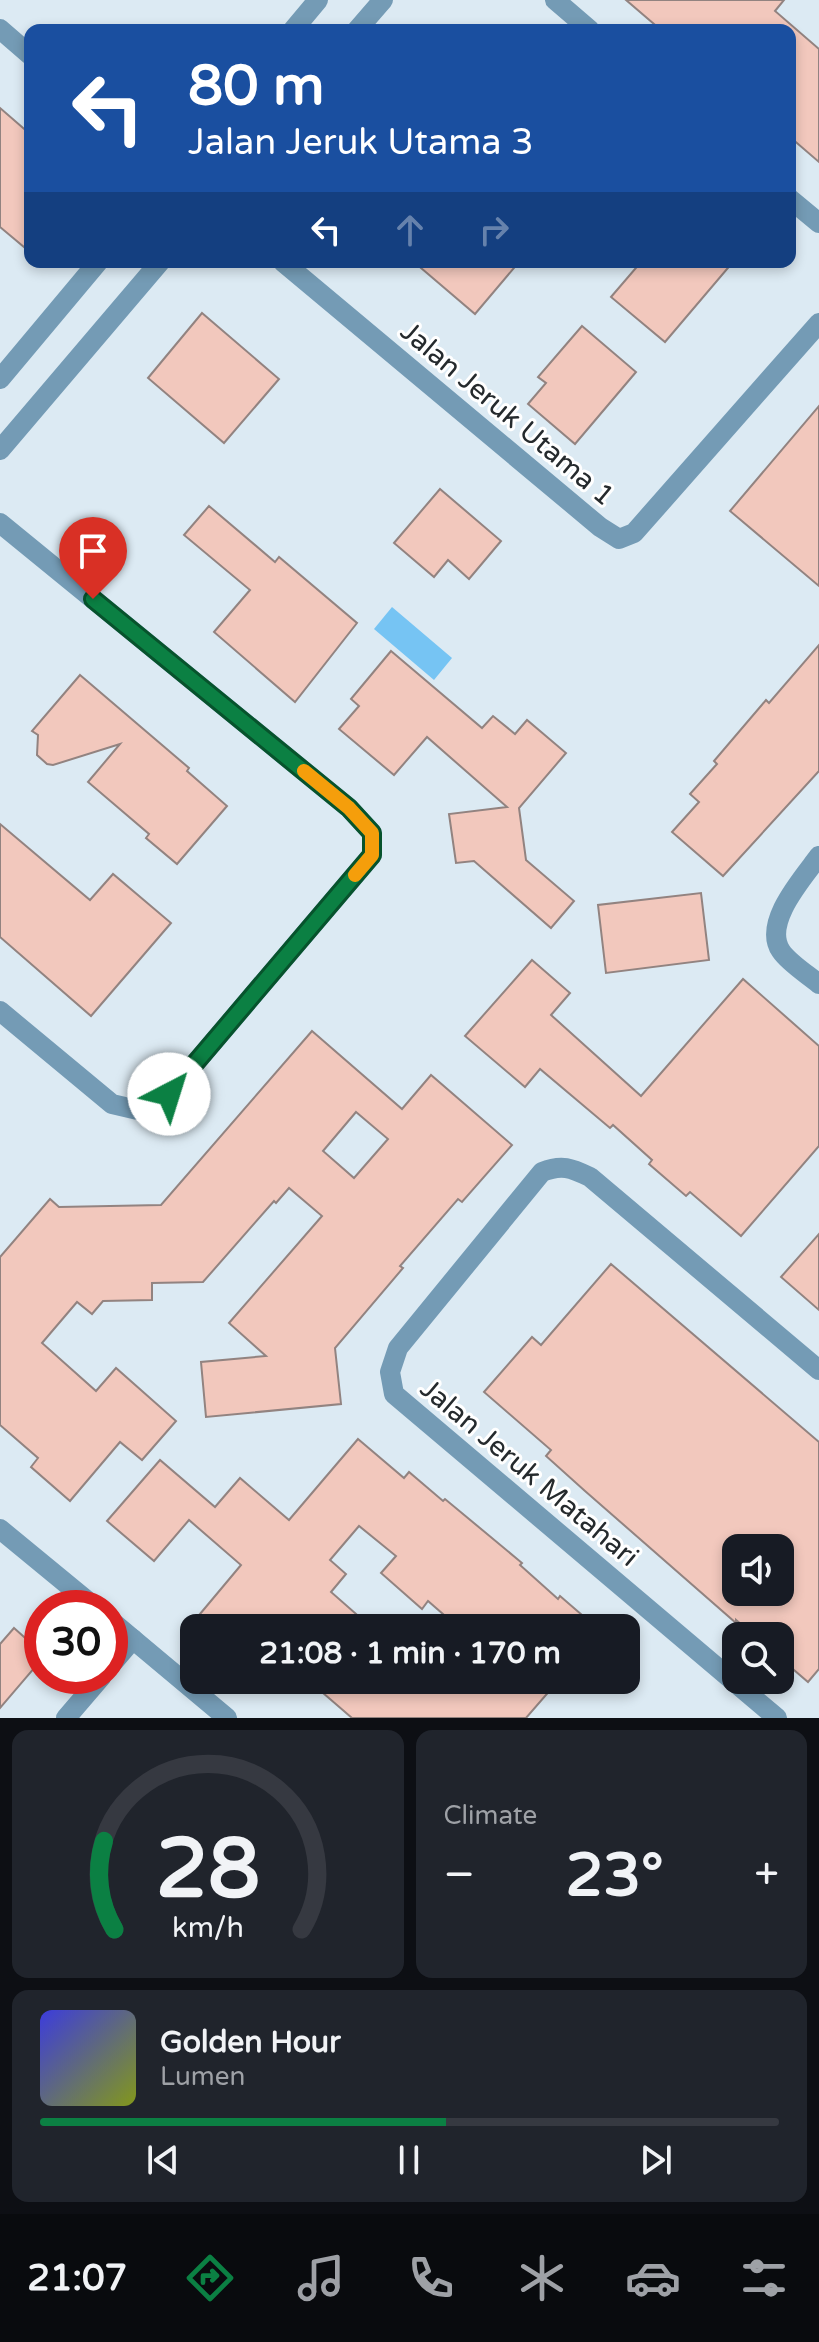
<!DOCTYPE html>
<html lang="en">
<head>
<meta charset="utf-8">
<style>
  body { margin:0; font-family:"Varela Round",sans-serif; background:#20242c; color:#f1f3f6; height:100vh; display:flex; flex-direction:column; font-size:30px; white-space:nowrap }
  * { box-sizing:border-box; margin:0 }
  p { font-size:26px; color:#9ea1a6 }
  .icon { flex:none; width:44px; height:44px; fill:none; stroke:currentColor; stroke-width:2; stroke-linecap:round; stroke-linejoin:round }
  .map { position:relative; height:1718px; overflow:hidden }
  .side { display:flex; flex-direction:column; gap:12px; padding:12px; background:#0d0f14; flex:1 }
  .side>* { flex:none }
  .guide { position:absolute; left:24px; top:24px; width:772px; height:244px; border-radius:16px; box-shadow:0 4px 12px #0003; background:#1a4fa0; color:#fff; overflow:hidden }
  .controls { position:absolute; left:722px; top:1534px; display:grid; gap:16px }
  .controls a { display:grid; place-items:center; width:72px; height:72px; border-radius:16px; background:#171b24; box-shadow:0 4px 12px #0003; font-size:40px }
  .speed { position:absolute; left:24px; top:1590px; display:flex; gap:16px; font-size:40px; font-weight:700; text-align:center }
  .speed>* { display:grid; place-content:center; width:104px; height:104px; border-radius:50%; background:#171b24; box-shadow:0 4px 12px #0003; line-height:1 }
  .speed .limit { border:12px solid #d22; background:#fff; color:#111 }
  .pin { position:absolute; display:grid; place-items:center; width:68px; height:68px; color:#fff; margin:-82px -34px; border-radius:50% 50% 50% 0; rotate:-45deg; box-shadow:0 0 8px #0007 }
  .pin .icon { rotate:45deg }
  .me { position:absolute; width:88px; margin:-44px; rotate:40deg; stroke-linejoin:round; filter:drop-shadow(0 0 6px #0008) }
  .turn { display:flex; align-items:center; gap:28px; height:168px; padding:0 32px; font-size:36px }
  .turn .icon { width:104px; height:104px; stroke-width:2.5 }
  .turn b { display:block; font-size:56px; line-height:68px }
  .lanes { display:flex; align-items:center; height:76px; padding:0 32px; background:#0003; justify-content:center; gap:40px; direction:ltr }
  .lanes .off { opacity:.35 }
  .big { font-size:60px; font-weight:700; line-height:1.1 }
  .side .tile { flex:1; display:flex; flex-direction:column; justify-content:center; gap:12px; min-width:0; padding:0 28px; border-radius:16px; background:#20242c }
  .side .dial { align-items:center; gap:0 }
  .dial svg { height:208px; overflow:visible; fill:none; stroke:#363941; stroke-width:7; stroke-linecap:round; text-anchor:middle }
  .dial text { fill:#f1f3f6; stroke:none }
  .song { display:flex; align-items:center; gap:24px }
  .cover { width:96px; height:96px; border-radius:12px; background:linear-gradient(135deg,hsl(240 70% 55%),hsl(70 70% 35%)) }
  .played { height:8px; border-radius:4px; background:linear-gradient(90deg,#0b8043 55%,#363941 55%) }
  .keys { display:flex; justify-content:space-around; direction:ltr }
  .heat { display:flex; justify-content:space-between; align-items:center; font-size:44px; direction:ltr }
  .side .tiles { flex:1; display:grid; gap:12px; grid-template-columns:1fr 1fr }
  .tile:last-child { grid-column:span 2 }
  .trip { position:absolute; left:180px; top:1614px; width:460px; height:80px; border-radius:16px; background:#171b24; box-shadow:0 4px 12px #0003; font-weight:700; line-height:80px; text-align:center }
  .tabs { display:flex; height:128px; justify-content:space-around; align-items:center; background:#090b0e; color:#9ea1a6 }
  .tabs .icon { width:56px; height:56px }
  .tabs .active { color:#0b8043 }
  .tabs b { font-size:36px; color:#f1f3f6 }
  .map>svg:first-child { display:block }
  .water { fill:#76c4f3 }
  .building { fill:#f2c8bd; stroke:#928380; stroke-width:2; fill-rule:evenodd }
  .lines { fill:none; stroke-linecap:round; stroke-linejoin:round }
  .minor { stroke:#749bb5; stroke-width:20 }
  .route-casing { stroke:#07532c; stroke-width:20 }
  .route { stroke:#0b8043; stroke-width:14 }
  .slow { stroke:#f59e0b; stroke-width:14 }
  .labels { text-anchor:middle; stroke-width:6; stroke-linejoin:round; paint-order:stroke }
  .street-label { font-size:28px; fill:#252a2d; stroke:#fff }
</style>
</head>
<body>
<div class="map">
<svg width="819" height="1718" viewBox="0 0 819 1718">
  <rect width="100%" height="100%" fill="#dceaf3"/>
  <path class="water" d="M 392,607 L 452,658 L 434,680 L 374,629 Z"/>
  <g class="building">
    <path d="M 626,0 L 784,0 L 775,11 L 819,49 L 819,162 L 790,137 L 790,30 L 661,30 Z"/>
    <path d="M 0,108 L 30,134 L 30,252 L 0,227 Z"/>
    <path d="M 414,262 L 519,262 L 475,314 Z"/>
    <path d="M 641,262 L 733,262 L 665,342 L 611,297 Z"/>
    <path d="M 202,313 L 279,379 L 224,443 L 148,378 Z"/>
    <path d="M 582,326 L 636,372 L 575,444 L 528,404 L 546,383 L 538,377 Z"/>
    <path d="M 819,406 L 819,586 L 730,511 Z"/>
    <path d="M 440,489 L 501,541 L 469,579 L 448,560 L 434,577 L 394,543 Z"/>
    <path d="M 209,506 L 275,562 L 279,557 L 357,623 L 295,702 L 214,632 L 250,590 L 184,535 Z"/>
    <path d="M 819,645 L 819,771 L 723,876 L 672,832 L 699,802 L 690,794 L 717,764 L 714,761 L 766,700 L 769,703 Z"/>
    <path d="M 391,651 L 482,728 L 493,716 L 515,734 L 527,720 L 566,753 L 519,808 L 526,860 L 574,901 L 551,928 L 474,861 L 456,863 L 449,814 L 507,807 L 427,737 L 394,775 L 339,729 L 359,706 L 351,699 Z"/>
    <path d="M 80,675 L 189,768 L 187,771 L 227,806 L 177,864 L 146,838 L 149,834 L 88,782 L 120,744 L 53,765 L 47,764 L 37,755 L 38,735 L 32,731 Z"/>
    <path d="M 0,824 L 90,900 L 113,874 L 171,923 L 91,1016 L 0,937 Z"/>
    <path d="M 701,893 L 709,960 L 606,973 L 598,905 Z"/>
    <path d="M 532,960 L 570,993 L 551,1015 L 641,1096 L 743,979 L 819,1046 L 819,1146 L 741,1236 L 690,1192 L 686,1196 L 649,1164 L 652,1160 L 613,1125 L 610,1128 L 540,1069 L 525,1087 L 465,1036 Z"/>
    <path d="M 312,1031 L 402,1109 L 431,1075 L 512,1145 L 462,1202 L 458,1199 L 400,1266 L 403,1268 L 335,1348 L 341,1404 L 206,1417 L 201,1362 L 266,1356 L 229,1323 L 322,1216 L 289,1188 L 276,1203 L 274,1201 L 203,1282 L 152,1283 L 152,1300 L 103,1301 L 92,1314 L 77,1302 L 42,1343 L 96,1391 L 116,1368 L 176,1421 L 142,1460 L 120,1442 L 70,1501 L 31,1467 L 38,1458 L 0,1425 L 0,1257 L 50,1199 L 59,1207 L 161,1205 ZM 356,1112 L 388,1139 L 354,1178 L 323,1151 Z"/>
    <path d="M 819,1234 L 819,1310 L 781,1277 Z"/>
    <path d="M 611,1264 L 819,1442 L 819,1669 L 808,1682 L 780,1658 L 780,1636 L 755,1636 L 736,1620 L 736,1623 L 585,1491 L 546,1456 L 551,1450 L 484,1392 L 532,1337 L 541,1345 ZM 736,1548 L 780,1548 L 780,1592 L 736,1592 Z"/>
    <path d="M 358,1439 L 404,1478 L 409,1472 L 443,1501 L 445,1499 L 522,1563 L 520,1565 L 558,1599 L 560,1596 L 597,1628 L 459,1628 L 428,1601 L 422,1609 L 381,1573 L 396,1556 L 359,1526 L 330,1560 L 346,1574 L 331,1592 L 372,1628 L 216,1628 L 200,1614 L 241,1565 L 189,1520 L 154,1561 L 107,1521 L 160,1460 L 215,1507 L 240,1478 L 289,1520 Z"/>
    <path d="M 14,1628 L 42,1653 L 42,1659 L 0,1708 L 0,1644 Z"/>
    <path d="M 308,1680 L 447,1680 L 458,1690 L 467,1680 L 559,1680 L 526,1718 L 352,1718 Z"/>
  </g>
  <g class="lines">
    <g class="minor">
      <path d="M 555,0 L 590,30"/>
      <path d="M 0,29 L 30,55"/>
      <path d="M 293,30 L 318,0"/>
      <path d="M 357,30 L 383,0"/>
      <path d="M 790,199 L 819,223"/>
      <path d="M 283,262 L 600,527 L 619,539 L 634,533 L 819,323"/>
      <path d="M 0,379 L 98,262"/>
      <path d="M 0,450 L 160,262"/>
      <path d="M 0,523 L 349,808 L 372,833 L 372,855 L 169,1094 L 142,1111 L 112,1104 L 0,1011"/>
      <path d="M 819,856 C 803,878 762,923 781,951 C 789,963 807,974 819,984"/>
      <path d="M 0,1529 L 96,1608"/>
      <path d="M 110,1620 L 227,1718"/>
      <path d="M 110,1666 L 133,1639"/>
      <path d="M 66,1718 L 102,1676"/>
      <path d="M 777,1718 L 394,1394 L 390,1372 L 398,1348 L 542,1172 C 562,1164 571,1168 590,1177 L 819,1370"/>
    </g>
  </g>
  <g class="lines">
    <defs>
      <path id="route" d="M 93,599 L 349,808 L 372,833 L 372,855 L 169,1094"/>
    </defs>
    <use href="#route" class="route-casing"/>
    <use href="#route" class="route"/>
    <path class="slow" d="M 304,771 L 349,808 L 372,833 L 372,855 L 355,875"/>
  </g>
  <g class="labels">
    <g class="street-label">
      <text transform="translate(508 413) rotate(40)" y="10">Jalan Jeruk Utama 1</text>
      <text transform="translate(530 1472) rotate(40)" y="10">Jalan Jeruk Matahari</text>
    </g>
  </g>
</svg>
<div class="controls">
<a><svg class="icon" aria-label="sound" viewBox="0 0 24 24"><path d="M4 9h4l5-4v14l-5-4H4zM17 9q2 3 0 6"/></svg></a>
<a><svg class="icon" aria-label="search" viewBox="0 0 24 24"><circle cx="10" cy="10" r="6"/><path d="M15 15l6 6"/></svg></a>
</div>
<div class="speed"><div class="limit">30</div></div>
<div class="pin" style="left:93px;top:599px;background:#d93025"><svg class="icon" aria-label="arrive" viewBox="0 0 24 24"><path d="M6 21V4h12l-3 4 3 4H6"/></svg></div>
<svg class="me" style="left:169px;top:1094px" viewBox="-20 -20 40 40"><circle r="19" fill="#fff"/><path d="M0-13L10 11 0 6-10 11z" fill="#0b8043"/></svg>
<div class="trip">21:08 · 1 min · 170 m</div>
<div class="guide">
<div class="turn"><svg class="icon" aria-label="left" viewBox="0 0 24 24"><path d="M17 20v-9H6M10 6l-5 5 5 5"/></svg><div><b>80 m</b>Jalan Jeruk Utama 3</div></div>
<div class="lanes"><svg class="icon" aria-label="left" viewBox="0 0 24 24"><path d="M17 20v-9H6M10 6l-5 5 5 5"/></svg><svg class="icon off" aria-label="ahead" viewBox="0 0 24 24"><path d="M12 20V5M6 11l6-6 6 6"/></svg><svg class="icon off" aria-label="right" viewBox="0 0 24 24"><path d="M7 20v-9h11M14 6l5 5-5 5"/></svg></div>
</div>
</div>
<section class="side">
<div class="tiles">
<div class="tile dial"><svg viewBox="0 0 100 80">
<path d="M14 69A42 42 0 1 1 86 69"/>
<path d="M14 69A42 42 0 0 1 10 35" stroke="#0b8043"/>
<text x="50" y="56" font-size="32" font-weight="700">28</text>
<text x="50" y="72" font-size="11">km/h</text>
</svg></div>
<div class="tile"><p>Climate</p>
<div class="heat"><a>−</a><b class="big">23°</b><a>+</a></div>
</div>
<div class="tile">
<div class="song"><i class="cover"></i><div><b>Golden Hour</b><p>Lumen</p></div></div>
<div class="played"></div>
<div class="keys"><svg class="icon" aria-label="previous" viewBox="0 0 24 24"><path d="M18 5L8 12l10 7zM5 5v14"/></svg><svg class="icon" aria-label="pause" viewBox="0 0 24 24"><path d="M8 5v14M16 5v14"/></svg><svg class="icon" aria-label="next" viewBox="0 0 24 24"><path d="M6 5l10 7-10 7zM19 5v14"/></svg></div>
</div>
</div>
</section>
<nav class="tabs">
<b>21:07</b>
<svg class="icon active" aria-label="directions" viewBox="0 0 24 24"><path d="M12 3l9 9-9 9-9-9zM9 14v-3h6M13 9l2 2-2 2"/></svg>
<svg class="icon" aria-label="music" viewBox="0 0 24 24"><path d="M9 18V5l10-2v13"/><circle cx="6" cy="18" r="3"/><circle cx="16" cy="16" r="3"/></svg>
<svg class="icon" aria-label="phone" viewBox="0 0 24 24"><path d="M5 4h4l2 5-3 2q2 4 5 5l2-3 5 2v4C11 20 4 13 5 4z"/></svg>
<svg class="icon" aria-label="climate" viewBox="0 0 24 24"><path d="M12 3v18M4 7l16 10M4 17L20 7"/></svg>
<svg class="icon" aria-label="car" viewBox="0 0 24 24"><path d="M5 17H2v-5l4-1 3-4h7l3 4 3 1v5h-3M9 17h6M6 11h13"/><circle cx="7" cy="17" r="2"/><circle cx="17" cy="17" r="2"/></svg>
<svg class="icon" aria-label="filters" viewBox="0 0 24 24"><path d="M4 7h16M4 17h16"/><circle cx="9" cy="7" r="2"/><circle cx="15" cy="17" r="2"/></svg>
</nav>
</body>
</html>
